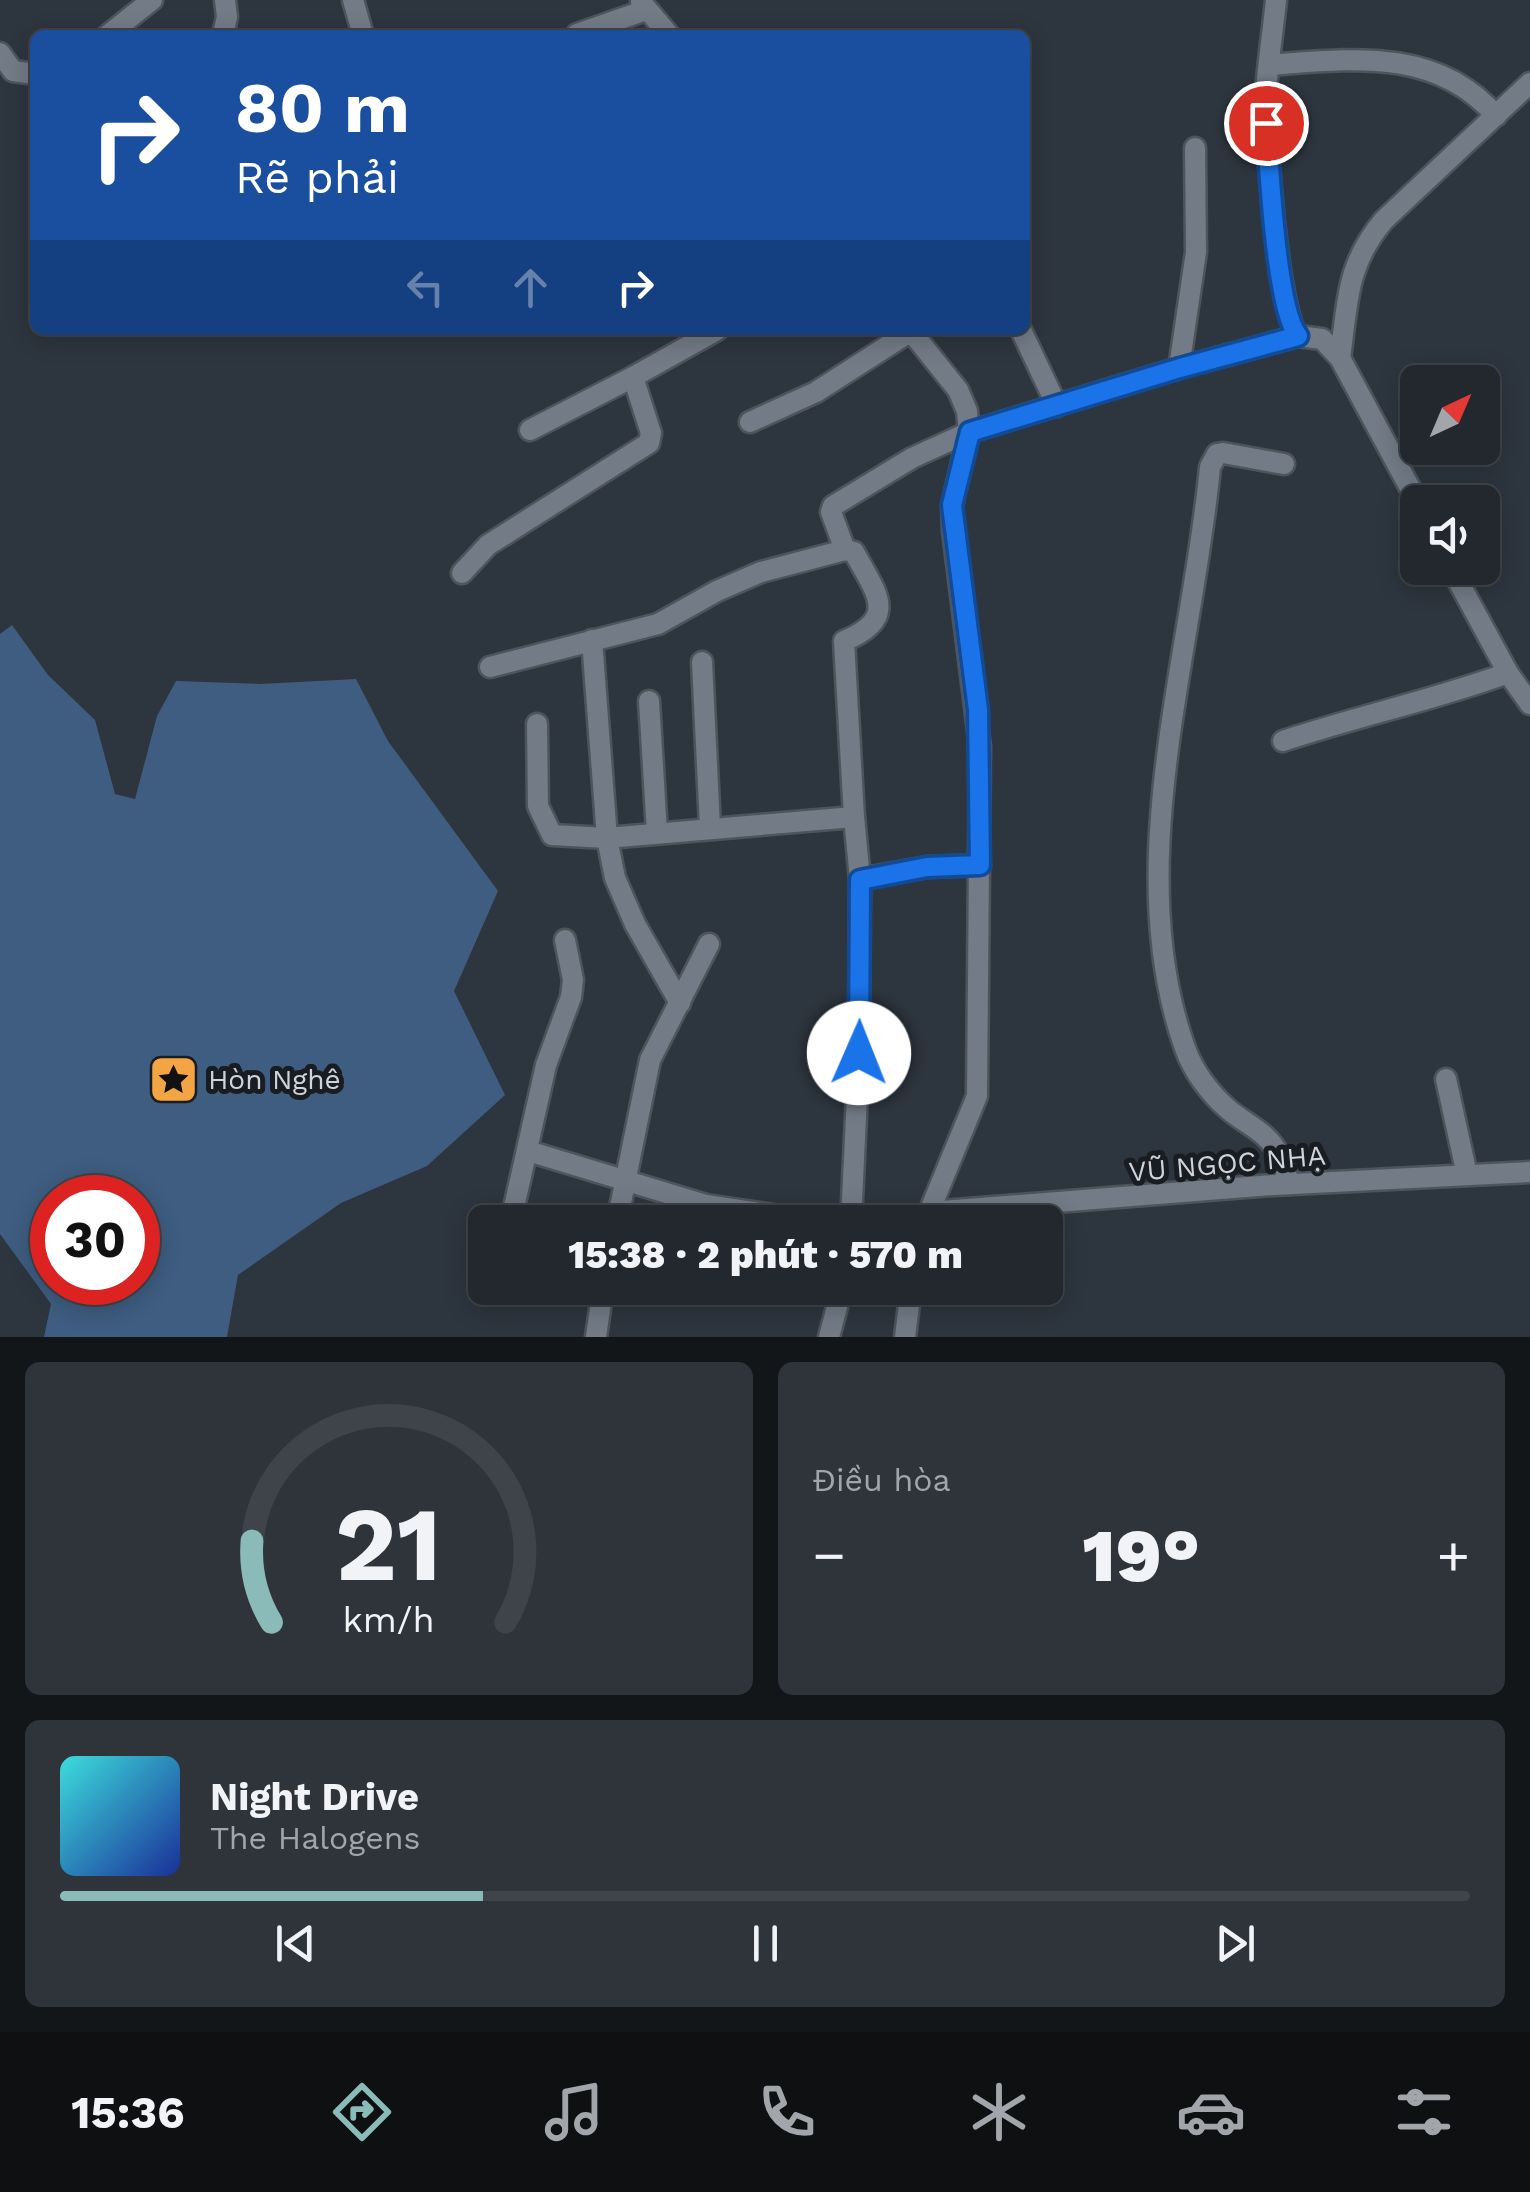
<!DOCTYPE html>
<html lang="vi">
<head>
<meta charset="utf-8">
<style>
  body { margin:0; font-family:"Work Sans",sans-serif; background:#2e343a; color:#f1f3f6; height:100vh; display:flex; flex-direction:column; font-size:38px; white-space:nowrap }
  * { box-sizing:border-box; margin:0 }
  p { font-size:32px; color:#a2a6aa }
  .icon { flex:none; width:55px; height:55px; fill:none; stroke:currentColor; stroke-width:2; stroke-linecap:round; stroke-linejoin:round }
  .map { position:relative; height:1337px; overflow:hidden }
  .side { display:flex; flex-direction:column; gap:25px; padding:25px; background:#131619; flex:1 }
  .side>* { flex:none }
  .hud { position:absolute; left:30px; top:30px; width:1000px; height:305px; border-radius:15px; box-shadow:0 5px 25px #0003,0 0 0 2px #3f444a; background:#1a4fa0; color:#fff; overflow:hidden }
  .needle { width:65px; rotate:44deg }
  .controls { position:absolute; left:1400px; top:365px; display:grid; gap:20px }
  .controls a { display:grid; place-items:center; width:100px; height:100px; border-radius:15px; background:#22282e; box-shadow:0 5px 25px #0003,0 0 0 2px #3f444a; font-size:50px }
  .speed { position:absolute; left:30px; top:1175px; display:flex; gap:20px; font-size:50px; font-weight:700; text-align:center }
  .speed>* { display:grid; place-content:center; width:130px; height:130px; border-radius:50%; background:#22282e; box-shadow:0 5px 25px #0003,0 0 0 2px #3f444a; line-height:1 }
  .speed .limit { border:15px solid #d22; background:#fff; color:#111 }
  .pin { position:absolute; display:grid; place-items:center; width:85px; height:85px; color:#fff; margin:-42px; border:5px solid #fff; border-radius:50%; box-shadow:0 2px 10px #0007 }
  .me { position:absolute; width:110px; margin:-55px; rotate:1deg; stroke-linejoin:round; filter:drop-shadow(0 0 8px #0008) }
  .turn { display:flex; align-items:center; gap:35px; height:210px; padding:0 40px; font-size:45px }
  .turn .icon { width:130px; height:130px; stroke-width:2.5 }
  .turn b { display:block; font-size:70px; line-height:85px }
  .lanes { display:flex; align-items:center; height:95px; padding:0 40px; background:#0003; justify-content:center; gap:50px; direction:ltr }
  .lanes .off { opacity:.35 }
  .big { font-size:75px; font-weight:800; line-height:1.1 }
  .side .tile { flex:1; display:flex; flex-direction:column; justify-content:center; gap:15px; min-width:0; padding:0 35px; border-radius:15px; background:#2e343a }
  .side .dial { align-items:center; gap:0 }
  .dial svg { height:260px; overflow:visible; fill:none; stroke:#3f444a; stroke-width:7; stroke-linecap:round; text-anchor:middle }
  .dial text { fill:#f1f3f6; stroke:none }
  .song { display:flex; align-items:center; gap:30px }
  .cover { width:120px; height:120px; border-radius:15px; background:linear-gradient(135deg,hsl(180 70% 55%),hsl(230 70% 35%)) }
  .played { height:10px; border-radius:5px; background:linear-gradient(90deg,#8bbbb9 30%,#3f444a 30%) }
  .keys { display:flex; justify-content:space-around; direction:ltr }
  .heat { display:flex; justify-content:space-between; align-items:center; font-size:55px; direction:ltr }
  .side .tiles { flex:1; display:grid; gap:25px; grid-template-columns:1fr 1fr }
  .tile:last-child { grid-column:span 2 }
  .trip { position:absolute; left:468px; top:1205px; width:595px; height:100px; border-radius:15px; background:#22282e; box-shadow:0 5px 25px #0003,0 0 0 2px #3f444a; font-weight:800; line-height:100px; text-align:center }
  .tabs { display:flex; height:160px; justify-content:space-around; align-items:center; background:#0e1012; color:#a2a6aa }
  .tabs .icon { width:70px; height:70px }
  .tabs .selected { color:#8bbbb9 }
  .tabs b { font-size:45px; color:#f1f3f6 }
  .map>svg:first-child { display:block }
  .forest { fill:#3e5d80; fill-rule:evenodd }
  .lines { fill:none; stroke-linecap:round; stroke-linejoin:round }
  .minor-casing { stroke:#4d545b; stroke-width:25 }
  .minor { stroke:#727b86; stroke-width:20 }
  .route-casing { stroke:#114b97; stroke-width:25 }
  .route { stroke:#1a73e8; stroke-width:18 }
  .labels { text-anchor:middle; stroke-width:10; stroke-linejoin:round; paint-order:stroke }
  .poi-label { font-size:28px; fill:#cfd4da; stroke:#191c20; text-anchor:start }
  .street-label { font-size:28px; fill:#cfd4da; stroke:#191c20 }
</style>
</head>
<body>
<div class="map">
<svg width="1530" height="1337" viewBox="0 0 1530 1337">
  <rect width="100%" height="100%" fill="#2d353e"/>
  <path class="forest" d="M 12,625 L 48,675 L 95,720 L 115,794 L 135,799 L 157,716 L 176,681 L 260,684 L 356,679 L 388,741 L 498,891 L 454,991 L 505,1095 L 427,1166 L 341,1203 L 238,1275 L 227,1337 L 44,1337 L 51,1304 L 0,1234 L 0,634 ZM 52,1198 L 138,1198 L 138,1282 L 52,1282 Z"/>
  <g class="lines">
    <defs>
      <g id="minor">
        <path d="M 225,0 L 227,17 L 224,30 L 228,35"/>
        <path d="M 353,0 L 363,35"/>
        <path d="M 1276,0 C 1273,31 1268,62 1266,92 C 1265,131 1277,311 1298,336 L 1322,339 L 1340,358 L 1418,503"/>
        <path d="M 641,2 L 669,35"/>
        <path d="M 577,34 L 646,10"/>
        <path d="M 108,35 L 152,0"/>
        <path d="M 0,53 L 13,71 L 35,74"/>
        <path d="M 1269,65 C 1350,59 1437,47 1496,116"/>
        <path d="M 910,330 L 958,390 L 967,411 L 969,432 L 952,505 L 953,531 L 980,747 L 977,1096 L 925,1222"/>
        <path d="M 1021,330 L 1057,406"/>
        <path d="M 1340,358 C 1348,301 1346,265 1384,220 L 1530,83"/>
        <path d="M 1179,368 L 1196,252 L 1195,148"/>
        <path d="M 750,422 L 816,392 L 911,331"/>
        <path d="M 530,430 L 633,377"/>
        <path d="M 1284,464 L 1223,453 L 1217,454 L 1210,467 C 1193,651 1120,867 1185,1048 C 1193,1071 1210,1094 1229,1110 C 1247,1125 1268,1132 1279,1155 C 1284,1163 1286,1174 1289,1184"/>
        <path d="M 845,550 L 854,552 C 876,593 900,618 844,641 L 854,817 L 860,879 L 859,1053 L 851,1222"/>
        <path d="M 1451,568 L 1508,673 L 1530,704"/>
        <path d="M 462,573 L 488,545 L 649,443 L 651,433 L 633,377 L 717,330"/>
        <path d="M 592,640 L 607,838 L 615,878 L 635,924 L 680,1003"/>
        <path d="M 702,662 L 710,827"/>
        <path d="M 490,667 L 658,624 L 717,591 L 761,572 L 845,550 L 831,512 L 833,506 L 912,458 L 969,432 L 1179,368 L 1298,336"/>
        <path d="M 649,701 L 657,833"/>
        <path d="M 537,724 L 538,806 L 552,835 L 607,838 L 854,817"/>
        <path d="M 1283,741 C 1358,716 1434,700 1508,673"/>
        <path d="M 860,879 L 927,867 L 980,865"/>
        <path d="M 1446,1079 L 1467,1175"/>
        <path d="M 528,1151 L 706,1205 L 820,1222"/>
        <path d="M 929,1212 L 1273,1185 L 1530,1172"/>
        <path d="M 512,1216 L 546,1065 L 571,997 L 573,980 L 565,940"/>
        <path d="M 617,1222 L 650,1060 L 709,944"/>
        <path d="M 596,1337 L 603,1288"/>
        <path d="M 829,1337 L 842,1288"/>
        <path d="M 905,1337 L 911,1288"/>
      </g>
    </defs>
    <use href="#minor" class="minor-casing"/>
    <use href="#minor" class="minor"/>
  </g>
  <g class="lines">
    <defs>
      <path id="route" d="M 859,1053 L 860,880 L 927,867 L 980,865 L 978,710 L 952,505 L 970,432 L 1180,368 L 1298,336 C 1276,309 1269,164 1266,123"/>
    </defs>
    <use href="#route" class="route-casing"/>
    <use href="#route" class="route"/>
  </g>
  <defs>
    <symbol id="sight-square" viewBox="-11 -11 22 22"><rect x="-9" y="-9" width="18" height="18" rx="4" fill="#f3a443" stroke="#191c20"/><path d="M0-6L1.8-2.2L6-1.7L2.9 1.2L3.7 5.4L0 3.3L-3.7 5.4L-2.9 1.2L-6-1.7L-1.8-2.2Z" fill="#111"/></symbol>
  </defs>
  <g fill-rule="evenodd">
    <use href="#sight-square" x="146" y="1052" width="55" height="55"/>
  </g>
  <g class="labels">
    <g class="poi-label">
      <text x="208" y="1089">Hòn Nghê</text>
    </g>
    <g class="street-label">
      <text transform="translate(1227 1163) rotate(-5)" y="10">VŨ NGỌC NHẠ</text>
    </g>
  </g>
</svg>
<div class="controls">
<a><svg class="needle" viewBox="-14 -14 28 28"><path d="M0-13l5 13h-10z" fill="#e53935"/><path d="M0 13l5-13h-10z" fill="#a2a6aa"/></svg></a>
<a><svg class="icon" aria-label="sound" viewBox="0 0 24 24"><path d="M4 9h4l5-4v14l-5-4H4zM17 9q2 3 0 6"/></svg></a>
</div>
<div class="speed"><div class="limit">30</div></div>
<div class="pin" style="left:1266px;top:123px;background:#d93025"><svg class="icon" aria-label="arrive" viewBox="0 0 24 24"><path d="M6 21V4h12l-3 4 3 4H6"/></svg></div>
<svg class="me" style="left:859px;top:1053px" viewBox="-20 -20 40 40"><circle r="19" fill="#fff"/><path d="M0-13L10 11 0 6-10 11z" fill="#1a73e8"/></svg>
<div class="trip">15:38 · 2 phút · 570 m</div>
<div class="hud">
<div class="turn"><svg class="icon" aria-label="right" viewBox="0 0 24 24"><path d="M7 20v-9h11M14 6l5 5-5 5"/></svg><div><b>80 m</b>Rẽ phải</div></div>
<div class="lanes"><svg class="icon off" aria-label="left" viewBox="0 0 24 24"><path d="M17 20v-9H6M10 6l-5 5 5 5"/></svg><svg class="icon off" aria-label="ahead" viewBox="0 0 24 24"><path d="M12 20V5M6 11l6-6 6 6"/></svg><svg class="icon" aria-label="right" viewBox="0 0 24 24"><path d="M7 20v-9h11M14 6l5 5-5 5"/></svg></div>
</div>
</div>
<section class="side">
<div class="tiles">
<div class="tile dial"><svg viewBox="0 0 100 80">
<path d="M14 69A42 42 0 1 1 86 69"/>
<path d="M14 69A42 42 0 0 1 8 44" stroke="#8bbbb9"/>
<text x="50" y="56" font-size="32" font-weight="700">21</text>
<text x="50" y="72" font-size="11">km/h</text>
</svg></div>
<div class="tile"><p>Điều hòa</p>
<div class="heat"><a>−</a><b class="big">19°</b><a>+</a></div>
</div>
<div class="tile">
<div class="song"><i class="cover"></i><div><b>Night Drive</b><p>The Halogens</p></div></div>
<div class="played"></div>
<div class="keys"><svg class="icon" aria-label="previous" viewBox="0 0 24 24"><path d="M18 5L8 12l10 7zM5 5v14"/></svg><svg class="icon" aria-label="pause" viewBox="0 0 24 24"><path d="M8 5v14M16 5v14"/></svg><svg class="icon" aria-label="next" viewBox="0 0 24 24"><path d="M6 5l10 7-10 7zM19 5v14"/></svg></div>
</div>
</div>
</section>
<nav class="tabs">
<b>15:36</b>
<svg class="icon selected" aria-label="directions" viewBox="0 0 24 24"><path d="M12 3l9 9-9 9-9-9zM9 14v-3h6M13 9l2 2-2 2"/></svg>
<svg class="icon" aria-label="music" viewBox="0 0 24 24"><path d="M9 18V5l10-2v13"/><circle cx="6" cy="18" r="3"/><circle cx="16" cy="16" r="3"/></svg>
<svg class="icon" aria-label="phone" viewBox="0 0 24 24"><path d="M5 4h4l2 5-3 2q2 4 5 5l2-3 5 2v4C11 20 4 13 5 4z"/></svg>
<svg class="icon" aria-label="climate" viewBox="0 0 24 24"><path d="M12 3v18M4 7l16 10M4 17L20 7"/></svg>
<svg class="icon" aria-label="car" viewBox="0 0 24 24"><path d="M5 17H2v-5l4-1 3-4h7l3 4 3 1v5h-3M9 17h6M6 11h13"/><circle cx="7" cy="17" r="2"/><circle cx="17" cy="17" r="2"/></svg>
<svg class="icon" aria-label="filters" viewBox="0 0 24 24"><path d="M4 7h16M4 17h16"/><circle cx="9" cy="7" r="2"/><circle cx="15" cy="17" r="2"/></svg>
</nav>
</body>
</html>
